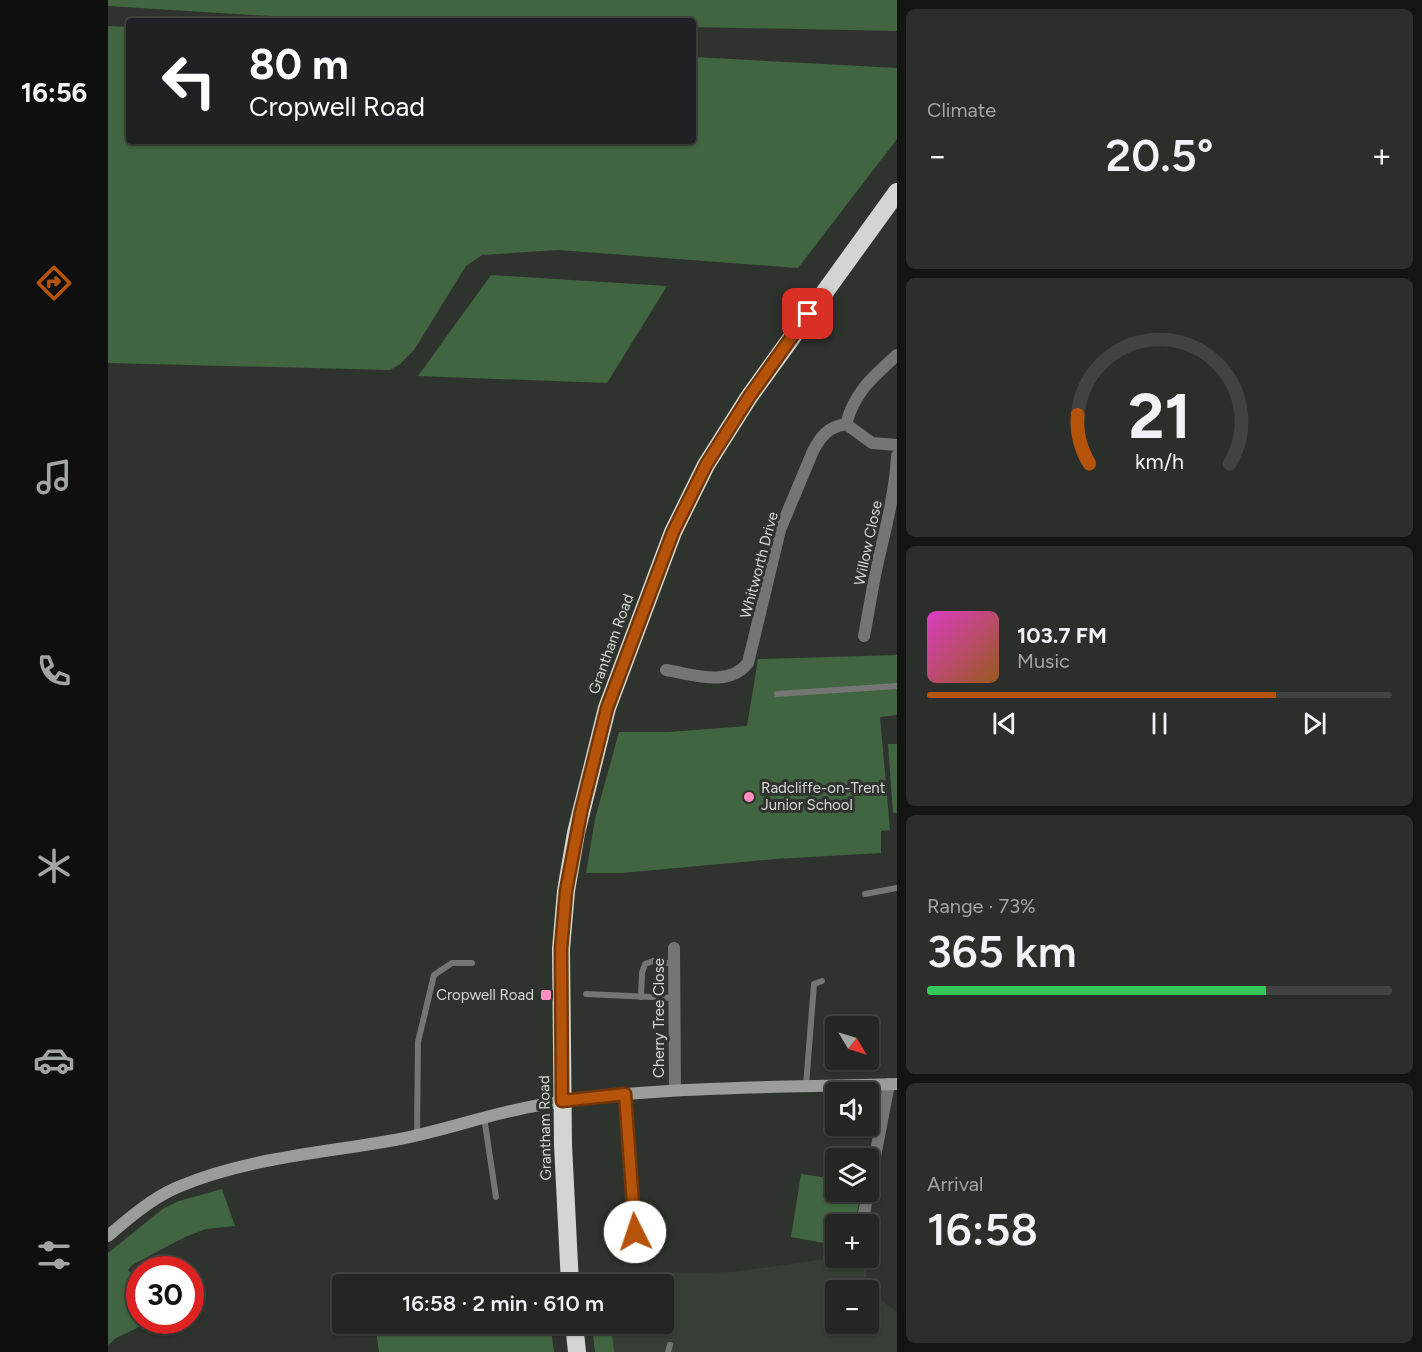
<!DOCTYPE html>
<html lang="en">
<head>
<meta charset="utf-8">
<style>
  body { margin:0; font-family:Figtree,sans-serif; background:#2b2e2a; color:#f1f3f6; height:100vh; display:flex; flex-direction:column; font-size:22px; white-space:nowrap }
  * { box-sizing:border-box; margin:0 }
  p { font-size:20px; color:#a3a5a5 }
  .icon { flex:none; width:33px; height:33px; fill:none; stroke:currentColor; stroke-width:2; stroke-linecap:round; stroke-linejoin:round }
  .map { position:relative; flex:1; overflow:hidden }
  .sheet { display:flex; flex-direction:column; gap:9px; padding:9px; background:#131513; width:525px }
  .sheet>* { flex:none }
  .hud { position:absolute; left:18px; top:18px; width:570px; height:126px; border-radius:6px; box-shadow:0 2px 4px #0004,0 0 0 2px #404340; background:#202124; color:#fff; overflow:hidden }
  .needle { width:39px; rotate:128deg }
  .controls { position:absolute; left:717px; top:1016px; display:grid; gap:12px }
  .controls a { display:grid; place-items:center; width:54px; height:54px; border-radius:6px; background:#232622; box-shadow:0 2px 4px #0004,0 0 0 2px #404340; font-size:30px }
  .speed { position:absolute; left:18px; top:1256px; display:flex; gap:12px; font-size:30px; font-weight:700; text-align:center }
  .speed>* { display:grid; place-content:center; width:78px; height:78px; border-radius:50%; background:#232622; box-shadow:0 2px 4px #0004,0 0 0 2px #404340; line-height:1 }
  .speed .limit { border:9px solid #d22; background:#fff; color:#111 }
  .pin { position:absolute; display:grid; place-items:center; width:51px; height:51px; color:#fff; margin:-26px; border-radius:12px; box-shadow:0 3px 9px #0006 }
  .me { position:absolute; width:66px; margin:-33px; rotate:356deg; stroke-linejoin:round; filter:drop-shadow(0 0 4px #0008) }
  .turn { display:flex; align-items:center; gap:21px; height:126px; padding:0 24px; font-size:27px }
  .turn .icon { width:78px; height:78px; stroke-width:2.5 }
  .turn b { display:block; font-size:42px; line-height:51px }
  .big { font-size:45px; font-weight:600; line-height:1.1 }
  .sheet .widget { flex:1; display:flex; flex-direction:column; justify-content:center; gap:9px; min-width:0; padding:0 21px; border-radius:9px; background:#2b2e2a }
  .sheet .dial { align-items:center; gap:0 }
  .dial svg { height:156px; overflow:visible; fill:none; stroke:#404340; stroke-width:7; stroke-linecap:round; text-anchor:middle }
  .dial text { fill:#f1f3f6; stroke:none }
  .song { display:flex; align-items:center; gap:18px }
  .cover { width:72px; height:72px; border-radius:9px; background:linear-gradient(135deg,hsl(310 70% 55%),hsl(30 70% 35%)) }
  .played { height:6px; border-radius:3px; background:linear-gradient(90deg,#b45309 75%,#404340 75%) }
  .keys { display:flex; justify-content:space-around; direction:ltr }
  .heat { display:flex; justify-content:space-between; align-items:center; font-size:33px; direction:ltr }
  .charge { height:9px; border-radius:4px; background:linear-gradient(90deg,#34c759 73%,#404340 0) }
  .trip { position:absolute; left:224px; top:1274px; width:342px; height:60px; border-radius:6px; background:#232622; box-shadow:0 2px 4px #0004,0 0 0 2px #404340; font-weight:600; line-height:60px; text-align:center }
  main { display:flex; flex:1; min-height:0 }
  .tab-bar { display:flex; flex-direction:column; width:108px; justify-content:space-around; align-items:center; background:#0e0f0e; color:#a3a5a5 }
  .tab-bar .icon { width:42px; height:42px }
  .tab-bar .current { color:#b45309 }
  .tab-bar b { font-size:27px; color:#f1f3f6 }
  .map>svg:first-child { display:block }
  .built { fill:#363e35 }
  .green { fill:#416540 }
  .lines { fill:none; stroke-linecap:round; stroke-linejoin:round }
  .lane { stroke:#747674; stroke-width:6 }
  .street { stroke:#747674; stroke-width:12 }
  .secondary { stroke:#9a9d9a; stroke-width:12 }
  .highway { stroke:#d1d6d1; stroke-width:18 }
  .route-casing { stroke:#753606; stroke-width:15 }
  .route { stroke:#b45309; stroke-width:10 }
  .poi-dot { fill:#fd8ebf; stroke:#2f332e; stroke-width:2 }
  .labels { text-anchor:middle; stroke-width:6; stroke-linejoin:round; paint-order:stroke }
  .street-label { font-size:15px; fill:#d6d9d6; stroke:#2f332e }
  .poi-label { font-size:15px; fill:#d6d9d6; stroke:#2f332e; text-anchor:start }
</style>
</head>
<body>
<main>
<nav class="tab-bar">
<b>16:56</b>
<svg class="icon current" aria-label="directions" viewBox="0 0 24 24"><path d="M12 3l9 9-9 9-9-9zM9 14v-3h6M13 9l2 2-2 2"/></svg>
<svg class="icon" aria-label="music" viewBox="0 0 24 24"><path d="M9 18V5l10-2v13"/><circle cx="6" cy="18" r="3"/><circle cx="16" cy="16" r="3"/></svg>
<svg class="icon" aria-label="phone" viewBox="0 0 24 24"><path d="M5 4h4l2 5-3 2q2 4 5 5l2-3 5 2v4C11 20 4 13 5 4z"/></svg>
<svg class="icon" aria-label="climate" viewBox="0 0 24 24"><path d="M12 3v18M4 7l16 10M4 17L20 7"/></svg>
<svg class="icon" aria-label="car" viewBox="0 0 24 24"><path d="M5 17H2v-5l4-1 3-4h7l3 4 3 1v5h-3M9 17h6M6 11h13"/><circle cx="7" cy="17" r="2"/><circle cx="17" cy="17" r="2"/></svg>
<svg class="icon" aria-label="filters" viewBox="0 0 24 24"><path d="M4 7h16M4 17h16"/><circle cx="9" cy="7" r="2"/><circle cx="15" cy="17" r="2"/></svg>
</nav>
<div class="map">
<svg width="789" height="1352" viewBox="0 0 789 1352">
  <rect width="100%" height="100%" fill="#2f332e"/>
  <path class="built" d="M 731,1257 L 761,1259 L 757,1284 L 759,1290 L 728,1290 L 728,1323 L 760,1323 L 761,1291 L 789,1312 L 789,1352 L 487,1352 L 484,1323 L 555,1323 L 555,1284 L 480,1284 L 479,1278 L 533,1273 L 625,1272 Z"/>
  <g class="green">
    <path d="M 0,0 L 789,0 L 789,31 L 585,27 L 585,21 L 227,20 L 0,6 Z"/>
    <path d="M 0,26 L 21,27 L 21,141 L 585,141 L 585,57 L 789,68 L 789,139 L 690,268 L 450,250 L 374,255 L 358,266 L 306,350 L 292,364 L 282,370 L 0,363 Z"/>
    <path d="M 383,275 L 559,286 L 499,383 L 310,376 Z"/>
    <path d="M 789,655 L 789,715 L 772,717 L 782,830 L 773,831 L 773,853 L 667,859 L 514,873 L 478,873 L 487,819 L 511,732 L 561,732 L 639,726 L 650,659 Z"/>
    <path d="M 780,744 L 789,744 L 789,813 L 785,813 Z"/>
    <path d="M 693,1174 L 727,1179 L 728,1191 L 753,1191 L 747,1224 L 728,1224 L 727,1245 L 683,1237 Z"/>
    <path d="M 114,1189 L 127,1226 L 98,1229 L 77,1237 L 24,1265 L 20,1270 L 31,1282 L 32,1320 L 39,1320 L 37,1324 L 8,1338 L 0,1345 L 0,1253 L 56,1208 L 71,1201 Z"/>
    <path d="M 267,1323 L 442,1323 L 446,1352 L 271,1352 Z"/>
    <path d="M 484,1323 L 503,1323 L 506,1352 L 487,1352 Z"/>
  </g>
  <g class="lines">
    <g class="lane">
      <path d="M 669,694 L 789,686"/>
      <path d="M 757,894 L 789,888"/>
      <path d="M 478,994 L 565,998"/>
      <path d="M 533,997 L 534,973 L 537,964 L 545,961 L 566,964"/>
      <path d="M 698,1086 L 706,984 L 714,981"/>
      <path d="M 376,1117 L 388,1197"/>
      <path d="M 309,1135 L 310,1042 L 326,975 L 344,963 L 364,963"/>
      <path d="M 560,1352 L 562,1345"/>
    </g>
    <g class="street">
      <path d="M 738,424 L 764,443 L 789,445"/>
      <path d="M 756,636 C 761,610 765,583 771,557 C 779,523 787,491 789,456"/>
      <path d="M 558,670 C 585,674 620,688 640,663 L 672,530 L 705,451 C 713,436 720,427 738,424 C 747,391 765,377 789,355"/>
      <path d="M 566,948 L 567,1089"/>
      <path d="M 517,1094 L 529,1255"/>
      <path d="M 754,1224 L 781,1084"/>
    </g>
    <path class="secondary" d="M 0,1236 C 21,1218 44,1198 70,1187 C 138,1158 214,1153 287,1140 C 336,1131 383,1113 432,1105 C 550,1085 670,1088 789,1084"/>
    <g class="highway">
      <path d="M 462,1284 L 455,1145 L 453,949 L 458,891 L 468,833 L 499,708 L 565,532 L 598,465 L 641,397 L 789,192"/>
      <path d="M 466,1323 L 469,1352"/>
    </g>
  </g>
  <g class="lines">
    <defs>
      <path id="route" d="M 527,1232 L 517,1094 L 454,1101 L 453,949 L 458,891 L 473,812 L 499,708 L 565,532 L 598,465 L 641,397 L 700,314"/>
    </defs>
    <use href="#route" class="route-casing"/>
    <use href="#route" class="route"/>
  </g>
  <g class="poi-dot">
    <circle cx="641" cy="797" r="6"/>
    <rect x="432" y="989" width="12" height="12" rx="3"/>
  </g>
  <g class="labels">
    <g class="street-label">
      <text transform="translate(760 543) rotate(-78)" y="5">Willow Close</text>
      <text transform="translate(651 565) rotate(-75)" y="5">Whitworth Drive</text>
      <text transform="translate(503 644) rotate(-70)" y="5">Grantham Road</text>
      <text transform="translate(551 1018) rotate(-90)" y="5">Cherry Tree Close</text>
      <text transform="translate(437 1128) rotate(-91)" y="5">Grantham Road</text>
    </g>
    <g class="poi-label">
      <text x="653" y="793">Radcliffe-on-Trent<tspan x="653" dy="17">Junior School</tspan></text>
      <text x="426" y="1000" text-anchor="end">Cropwell Road</text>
    </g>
  </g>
</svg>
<div class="controls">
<a><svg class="needle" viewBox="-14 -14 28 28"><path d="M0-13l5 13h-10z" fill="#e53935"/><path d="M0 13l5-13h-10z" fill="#a3a5a5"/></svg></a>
<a><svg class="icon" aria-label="sound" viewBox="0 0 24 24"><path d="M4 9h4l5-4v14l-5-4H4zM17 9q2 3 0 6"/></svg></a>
<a><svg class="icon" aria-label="layers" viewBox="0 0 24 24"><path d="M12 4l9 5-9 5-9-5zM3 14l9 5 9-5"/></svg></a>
<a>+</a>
<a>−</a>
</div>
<div class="speed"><div class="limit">30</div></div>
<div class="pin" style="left:700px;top:314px;background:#d93025"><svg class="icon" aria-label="arrive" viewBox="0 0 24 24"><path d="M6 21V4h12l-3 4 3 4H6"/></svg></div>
<svg class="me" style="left:527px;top:1232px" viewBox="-20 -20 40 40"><circle r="19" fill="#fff"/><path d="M0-13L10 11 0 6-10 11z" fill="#b45309"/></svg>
<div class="trip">16:58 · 2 min · 610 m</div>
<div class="hud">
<div class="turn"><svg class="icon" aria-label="left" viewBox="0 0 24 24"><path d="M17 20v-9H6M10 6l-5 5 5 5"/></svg><div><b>80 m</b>Cropwell Road</div></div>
</div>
</div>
<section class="sheet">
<div class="widget"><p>Climate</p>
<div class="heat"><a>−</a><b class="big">20.5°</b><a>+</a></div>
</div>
<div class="widget dial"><svg viewBox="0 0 100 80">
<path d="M14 69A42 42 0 1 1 86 69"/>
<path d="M14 69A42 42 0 0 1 8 44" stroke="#b45309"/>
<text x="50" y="56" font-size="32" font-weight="700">21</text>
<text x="50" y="72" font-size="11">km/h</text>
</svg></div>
<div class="widget">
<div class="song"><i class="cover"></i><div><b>103.7 FM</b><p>Music</p></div></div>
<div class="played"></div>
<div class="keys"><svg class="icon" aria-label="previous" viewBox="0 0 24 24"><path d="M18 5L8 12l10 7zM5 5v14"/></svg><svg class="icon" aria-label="pause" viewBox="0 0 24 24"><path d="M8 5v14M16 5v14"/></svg><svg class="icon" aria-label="next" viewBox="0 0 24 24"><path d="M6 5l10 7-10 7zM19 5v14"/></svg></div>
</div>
<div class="widget"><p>Range · 73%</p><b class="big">365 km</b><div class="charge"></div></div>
<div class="widget"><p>Arrival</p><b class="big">16:58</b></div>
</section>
</main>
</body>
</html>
